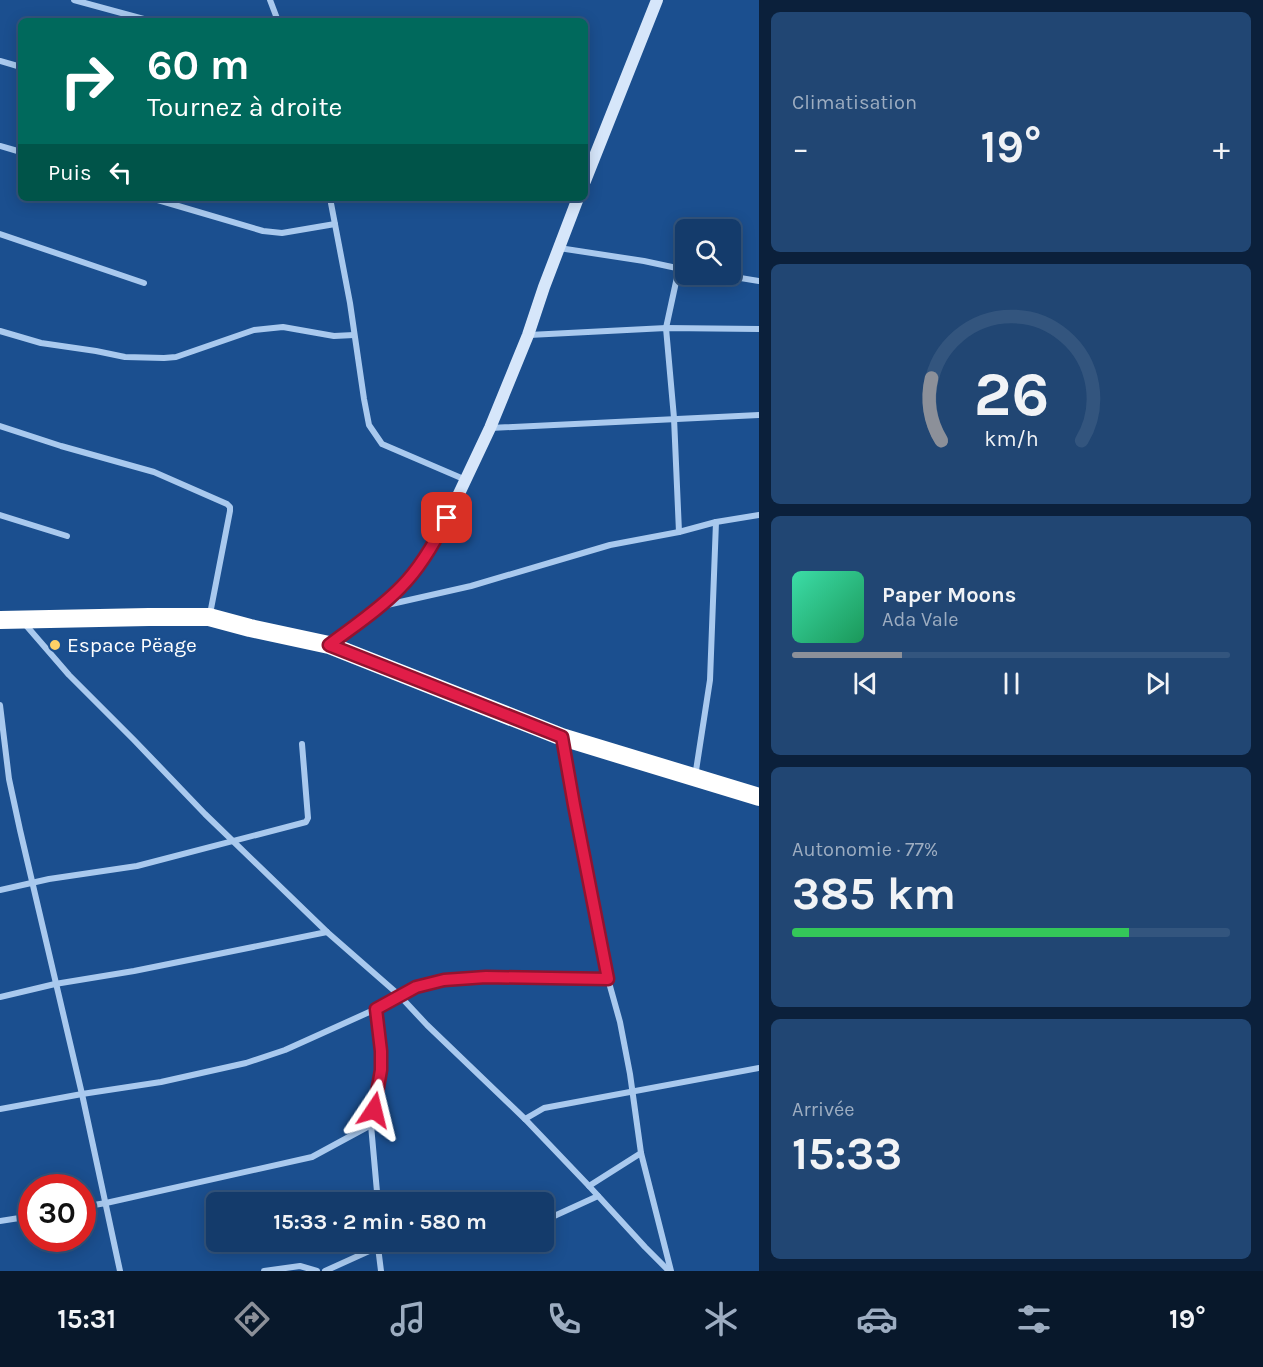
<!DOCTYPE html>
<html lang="fr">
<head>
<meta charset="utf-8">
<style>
  body { margin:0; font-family:Karla,sans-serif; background:#214673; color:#f1f3f6; height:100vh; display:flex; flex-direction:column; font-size:22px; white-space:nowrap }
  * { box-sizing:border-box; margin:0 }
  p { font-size:20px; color:#9dadc1 }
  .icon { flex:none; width:33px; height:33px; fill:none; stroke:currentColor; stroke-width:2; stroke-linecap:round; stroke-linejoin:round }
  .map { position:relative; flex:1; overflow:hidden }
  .drawer { display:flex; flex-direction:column; gap:12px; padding:12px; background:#0b203b; width:504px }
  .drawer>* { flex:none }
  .guide { position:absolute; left:18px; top:18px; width:570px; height:183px; border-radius:9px; box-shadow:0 3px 15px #0003,0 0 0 2px #33557e; background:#00695c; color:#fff; overflow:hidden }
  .fabs { position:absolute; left:675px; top:219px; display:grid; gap:12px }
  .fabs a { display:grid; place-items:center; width:66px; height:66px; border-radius:9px; background:#143b6b; box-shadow:0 3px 15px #0003,0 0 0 2px #33557e; font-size:30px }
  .speed { position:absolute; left:18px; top:1174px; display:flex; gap:12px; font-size:30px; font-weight:700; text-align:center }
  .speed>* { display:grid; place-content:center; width:78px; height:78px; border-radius:50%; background:#143b6b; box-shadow:0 3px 15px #0003,0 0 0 2px #33557e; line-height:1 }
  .speed .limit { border:9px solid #d22; background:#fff; color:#111 }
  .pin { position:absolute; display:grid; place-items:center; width:51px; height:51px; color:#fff; margin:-26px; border-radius:12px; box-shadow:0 3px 9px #0006 }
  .me { position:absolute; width:66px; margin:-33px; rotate:10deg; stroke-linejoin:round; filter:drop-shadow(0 0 4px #0008) }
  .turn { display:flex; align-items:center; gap:21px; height:126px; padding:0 30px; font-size:27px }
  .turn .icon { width:78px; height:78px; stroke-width:2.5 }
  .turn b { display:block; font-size:42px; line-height:51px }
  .then { display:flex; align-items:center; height:57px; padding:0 30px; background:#0003; gap:12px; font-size:22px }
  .big { font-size:45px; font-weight:700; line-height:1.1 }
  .drawer .widget { flex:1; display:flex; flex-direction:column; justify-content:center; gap:9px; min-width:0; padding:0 21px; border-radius:9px; background:#214673 }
  .drawer .dial { align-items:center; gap:0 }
  .dial svg { height:156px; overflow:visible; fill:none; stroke:#33557e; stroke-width:7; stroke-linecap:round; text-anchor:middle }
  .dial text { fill:#f1f3f6; stroke:none }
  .song { display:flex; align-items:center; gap:18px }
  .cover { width:72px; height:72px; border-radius:9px; background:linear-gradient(135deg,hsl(160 70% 55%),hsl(150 70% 35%)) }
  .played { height:6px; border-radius:3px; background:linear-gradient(90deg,#8c9099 25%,#33557e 25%) }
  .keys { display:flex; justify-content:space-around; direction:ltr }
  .heat { display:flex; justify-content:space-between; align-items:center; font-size:33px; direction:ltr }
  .charge { height:9px; border-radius:4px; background:linear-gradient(90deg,#34c759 77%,#33557e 0) }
  .trip { position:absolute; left:206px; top:1192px; width:348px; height:60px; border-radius:9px; background:#143b6b; box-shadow:0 3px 15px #0003,0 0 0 2px #33557e; font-weight:700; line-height:60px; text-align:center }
  .dock { display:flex; height:96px; justify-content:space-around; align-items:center; background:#08182b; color:#9dadc1 }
  .dock .icon { width:42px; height:42px }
  .dock .on { color:#8c9099 }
  .dock b { font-size:27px; color:#f1f3f6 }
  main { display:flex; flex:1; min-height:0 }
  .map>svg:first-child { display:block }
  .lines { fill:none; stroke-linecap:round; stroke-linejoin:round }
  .street { stroke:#a9c9ee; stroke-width:6 }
  .secondary { stroke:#d6e6fa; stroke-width:12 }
  .highway { stroke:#fff; stroke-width:18 }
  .route-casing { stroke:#92132f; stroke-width:15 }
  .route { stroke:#e11d48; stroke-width:10 }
  .poi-dot { fill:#ffd166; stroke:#1b4f8f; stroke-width:2 }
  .labels { text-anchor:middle; stroke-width:5; stroke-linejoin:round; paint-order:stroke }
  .poi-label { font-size:21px; fill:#fff; stroke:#1b4f8f; text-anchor:start }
</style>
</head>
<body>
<main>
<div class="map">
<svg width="759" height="1271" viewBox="0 0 759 1271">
  <rect width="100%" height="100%" fill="#1b4f8f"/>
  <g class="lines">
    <g class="street">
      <path d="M 74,0 L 151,21"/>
      <path d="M 270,0 L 278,21"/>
      <path d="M 0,61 L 21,67"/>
      <path d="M 0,146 L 21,152"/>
      <path d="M 151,198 L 263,231 L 282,233 L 335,224"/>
      <path d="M 330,198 L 350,303 L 364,399 L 369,425 L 382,444 L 466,480"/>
      <path d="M 0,234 L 144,283"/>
      <path d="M 559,248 L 644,261 L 686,270"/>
      <path d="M 679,268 L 666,328 L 674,418 L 679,532"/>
      <path d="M 716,274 L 759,281"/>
      <path d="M 0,331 L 41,343 L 96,351 L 125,357 L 164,358 L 176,357 L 254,330 L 283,327 L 334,336 L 354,335"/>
      <path d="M 529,335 L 666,328 L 759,329"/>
      <path d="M 0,426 L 61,446 L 154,472 L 227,504 L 230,507 L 230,511 L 210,614"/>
      <path d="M 490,428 L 759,415"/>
      <path d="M 0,515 L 67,536"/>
      <path d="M 387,605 L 471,586 L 610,545 L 679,532 L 716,522 L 759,515"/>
      <path d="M 24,623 L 69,675 L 134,740 L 205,814 L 327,932 L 399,995 L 427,1025 L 525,1119 L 589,1186 L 645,1247 L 669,1271"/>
      <path d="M 0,705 L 9,779 L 20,830 L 82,1094 L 120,1271"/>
      <path d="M 563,740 L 574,805 L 608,979 L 620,1022 L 630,1074 L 641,1153 L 671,1271"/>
      <path d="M 695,777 L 710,680 L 716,522"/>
      <path d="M 0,890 L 49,879 L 137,866 L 306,822 L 308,818 L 302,744"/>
      <path d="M 0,997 L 55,984 L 134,971 L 327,932"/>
      <path d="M 376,1009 L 381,1051 L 381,1070 L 371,1125 L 378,1203"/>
      <path d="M 0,1109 L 82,1094 L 161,1082 L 246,1063 L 285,1050 L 376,1009 L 416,987 L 444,980 L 486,977 L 608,979"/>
      <path d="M 525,1119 L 544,1108 L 759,1068"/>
      <path d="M 589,1186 L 641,1153"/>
      <path d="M 82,1207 L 106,1203 L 312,1157 L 371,1125"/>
      <path d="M 543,1220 L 552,1217 L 598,1196"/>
      <path d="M 0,1221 L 32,1216"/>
      <path d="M 428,1242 C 439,1246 449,1244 461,1242"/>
      <path d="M 378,1247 L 381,1271"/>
      <path d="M 264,1271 L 300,1266 L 317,1271"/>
      <path d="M 325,1271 L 378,1247 L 380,1242"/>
    </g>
    <g class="secondary">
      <path d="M 585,181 L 657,0"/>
      <path d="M 329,645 L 380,607 L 403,586 L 421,563 L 438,536 L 456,500 L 490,428 L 528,335 L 544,287 L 578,198"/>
    </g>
    <path class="highway" d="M 0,620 L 149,617 L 209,617 L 250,628 L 329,645 L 562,737 L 759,797"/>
  </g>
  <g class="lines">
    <defs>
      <path id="route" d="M 374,1110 L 381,1070 L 381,1051 L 376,1009 L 416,987 L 444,980 L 486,977 L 608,979 L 574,805 L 562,737 L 329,645 C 354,626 380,609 401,587 C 421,567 435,542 447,518"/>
    </defs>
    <use href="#route" class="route-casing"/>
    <use href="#route" class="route"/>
  </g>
  <circle class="poi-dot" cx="55" cy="645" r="6"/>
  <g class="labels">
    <g class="poi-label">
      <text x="67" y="652">Espace Pëage</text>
    </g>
  </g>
</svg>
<div class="fabs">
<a><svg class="icon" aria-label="search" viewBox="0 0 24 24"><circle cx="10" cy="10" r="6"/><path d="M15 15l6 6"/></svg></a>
</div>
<div class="speed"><div class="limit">30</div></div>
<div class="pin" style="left:447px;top:518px;background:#d93025"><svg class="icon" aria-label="arrive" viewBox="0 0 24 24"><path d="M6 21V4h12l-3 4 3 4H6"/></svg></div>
<svg class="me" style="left:374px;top:1110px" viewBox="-20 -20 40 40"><path d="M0-17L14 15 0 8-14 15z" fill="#e11d48" stroke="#fff" stroke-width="4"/></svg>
<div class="trip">15:33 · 2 min · 580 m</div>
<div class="guide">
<div class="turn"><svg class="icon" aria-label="right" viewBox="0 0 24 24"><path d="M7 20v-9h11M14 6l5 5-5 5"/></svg><div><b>60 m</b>Tournez à droite</div></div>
<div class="then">Puis<svg class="icon" aria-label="left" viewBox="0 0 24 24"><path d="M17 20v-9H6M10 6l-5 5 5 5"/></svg></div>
</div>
</div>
<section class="drawer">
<div class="widget"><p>Climatisation</p>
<div class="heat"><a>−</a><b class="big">19°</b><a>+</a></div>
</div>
<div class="widget dial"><svg viewBox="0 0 100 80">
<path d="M14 69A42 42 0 1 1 86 69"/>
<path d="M14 69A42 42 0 0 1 9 37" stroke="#8c9099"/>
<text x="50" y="56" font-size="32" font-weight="700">26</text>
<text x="50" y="72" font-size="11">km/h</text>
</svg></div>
<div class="widget">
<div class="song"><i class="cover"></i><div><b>Paper Moons</b><p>Ada Vale</p></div></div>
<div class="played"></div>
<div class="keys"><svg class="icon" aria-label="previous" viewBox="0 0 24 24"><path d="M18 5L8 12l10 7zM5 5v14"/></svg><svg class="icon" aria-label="pause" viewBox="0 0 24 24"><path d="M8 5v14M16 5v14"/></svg><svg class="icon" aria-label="next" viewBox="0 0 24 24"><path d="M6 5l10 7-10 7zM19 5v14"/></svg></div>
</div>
<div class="widget"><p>Autonomie · 77%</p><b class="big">385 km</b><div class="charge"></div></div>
<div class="widget"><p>Arrivée</p><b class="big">15:33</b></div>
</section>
</main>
<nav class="dock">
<b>15:31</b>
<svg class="icon on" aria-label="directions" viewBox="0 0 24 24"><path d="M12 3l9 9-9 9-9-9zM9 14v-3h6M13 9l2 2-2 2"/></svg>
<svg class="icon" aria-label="music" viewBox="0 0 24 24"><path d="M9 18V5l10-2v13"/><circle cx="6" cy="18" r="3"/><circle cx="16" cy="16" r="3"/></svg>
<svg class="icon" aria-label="phone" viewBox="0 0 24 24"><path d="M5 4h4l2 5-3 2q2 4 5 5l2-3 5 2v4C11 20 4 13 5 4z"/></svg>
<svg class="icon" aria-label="climate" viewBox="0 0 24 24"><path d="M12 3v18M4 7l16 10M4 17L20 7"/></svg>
<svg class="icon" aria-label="car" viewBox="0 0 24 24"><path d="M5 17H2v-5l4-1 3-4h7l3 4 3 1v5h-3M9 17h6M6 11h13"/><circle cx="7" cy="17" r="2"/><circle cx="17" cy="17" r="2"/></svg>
<svg class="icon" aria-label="filters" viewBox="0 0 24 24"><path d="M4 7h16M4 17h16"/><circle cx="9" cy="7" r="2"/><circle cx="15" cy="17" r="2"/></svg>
<b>19°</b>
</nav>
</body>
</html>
